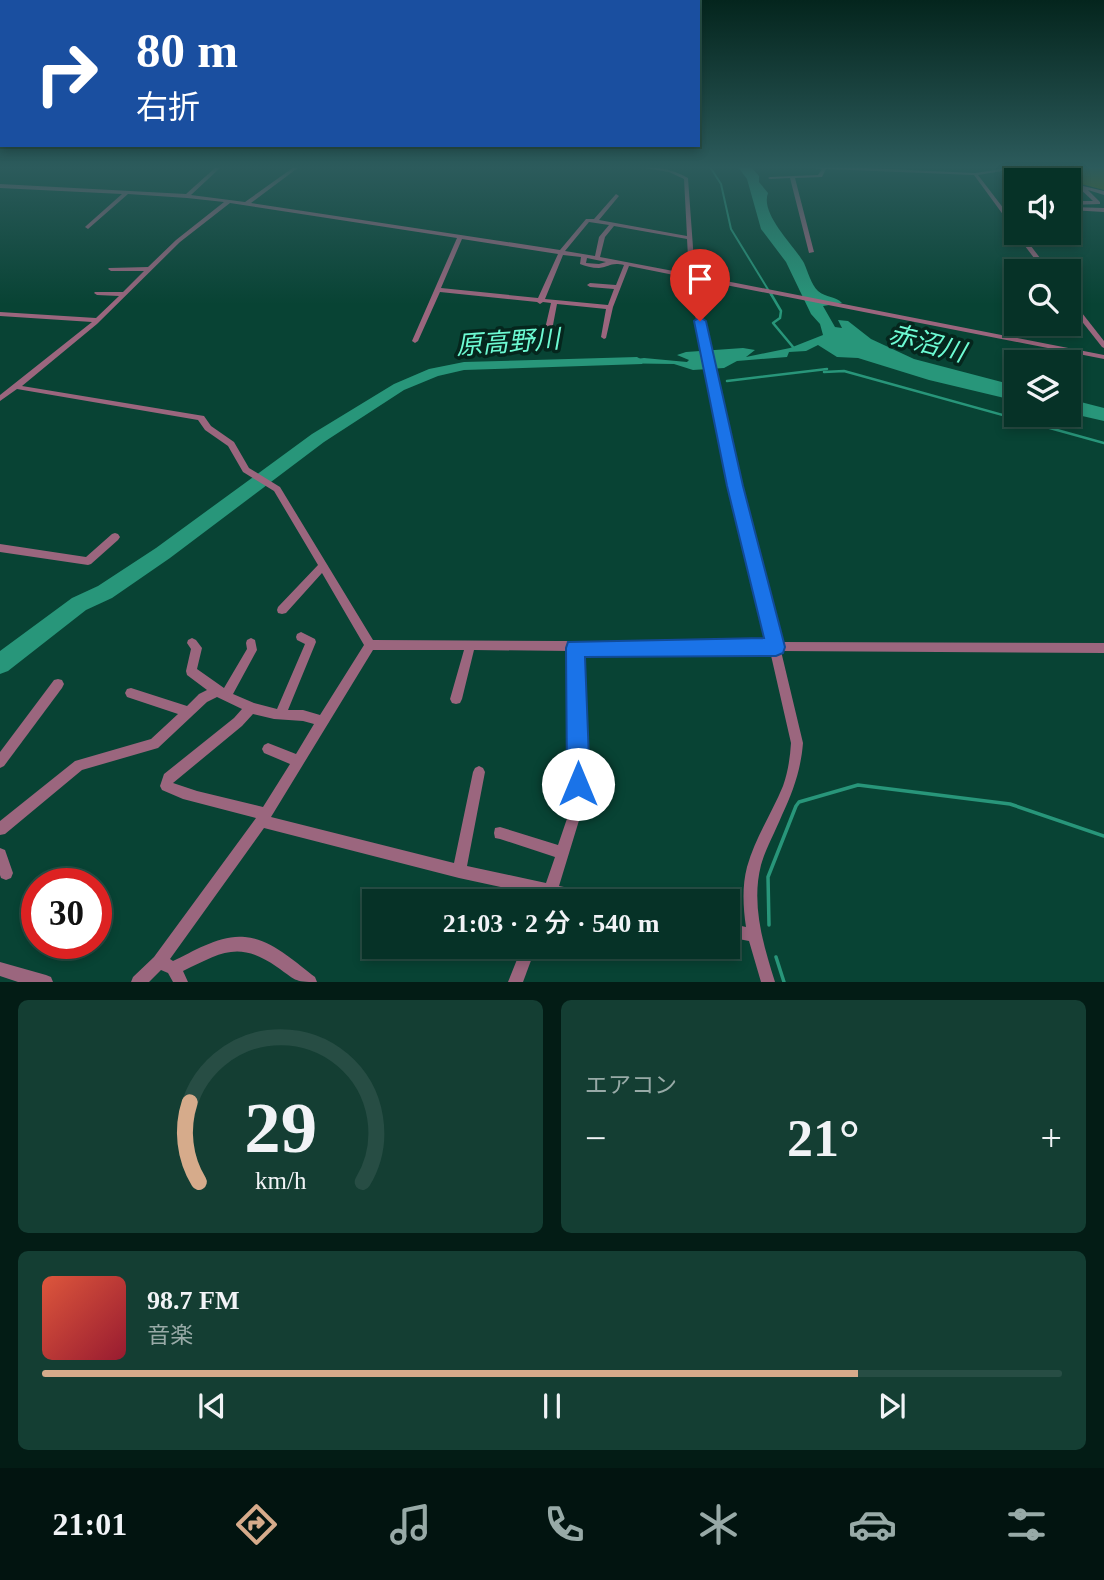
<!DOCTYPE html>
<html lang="ja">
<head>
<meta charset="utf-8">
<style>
  body { margin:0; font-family:"Times New Roman","Noto Sans JP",serif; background:#143e33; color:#f1f3f6; height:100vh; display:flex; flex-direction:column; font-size:26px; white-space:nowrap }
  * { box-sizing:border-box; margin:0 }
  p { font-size:23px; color:#98aaa7 }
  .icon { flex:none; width:38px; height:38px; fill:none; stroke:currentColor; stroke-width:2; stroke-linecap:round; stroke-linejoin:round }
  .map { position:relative; height:982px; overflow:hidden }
  .drawer { display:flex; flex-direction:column; gap:18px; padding:18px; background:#031c15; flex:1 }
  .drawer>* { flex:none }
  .hud { position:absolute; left:0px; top:0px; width:700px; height:147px; box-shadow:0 4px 10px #0003,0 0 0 2px #274d44; background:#1a4fa0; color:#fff; overflow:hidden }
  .controls { position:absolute; left:1004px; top:168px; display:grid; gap:14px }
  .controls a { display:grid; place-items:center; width:77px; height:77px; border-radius:0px; background:#063227; box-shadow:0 4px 10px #0003,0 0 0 2px #274d44; font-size:35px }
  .speed { position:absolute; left:21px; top:868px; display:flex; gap:14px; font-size:35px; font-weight:700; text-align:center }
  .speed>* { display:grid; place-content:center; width:91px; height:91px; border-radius:50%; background:#063227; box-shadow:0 4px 10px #0003,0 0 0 2px #274d44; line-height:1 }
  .speed .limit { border:10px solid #d22; background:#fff; color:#111 }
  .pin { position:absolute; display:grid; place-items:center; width:60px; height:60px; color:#fff; margin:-72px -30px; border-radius:50% 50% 50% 0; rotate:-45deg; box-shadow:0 0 7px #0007 }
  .pin .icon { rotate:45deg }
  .me { position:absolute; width:77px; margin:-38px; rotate:0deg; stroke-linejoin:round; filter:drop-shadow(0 0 5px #0008) }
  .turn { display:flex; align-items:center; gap:24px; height:147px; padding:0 21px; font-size:32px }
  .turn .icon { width:91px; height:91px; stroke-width:2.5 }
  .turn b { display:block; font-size:49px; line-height:60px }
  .big { font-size:52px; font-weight:600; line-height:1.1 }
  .drawer .card { flex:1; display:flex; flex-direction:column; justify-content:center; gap:10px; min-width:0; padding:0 24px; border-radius:10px; background:#143e33 }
  .drawer .dial { align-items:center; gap:0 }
  .dial svg { height:182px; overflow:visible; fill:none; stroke:#274d44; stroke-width:7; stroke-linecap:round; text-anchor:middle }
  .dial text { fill:#f1f3f6; stroke:none }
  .song { display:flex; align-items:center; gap:21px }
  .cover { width:84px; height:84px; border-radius:10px; background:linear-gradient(135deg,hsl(10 70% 55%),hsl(350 70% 35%)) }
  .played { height:7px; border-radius:4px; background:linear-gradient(90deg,#d6ab8b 80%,#274d44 80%) }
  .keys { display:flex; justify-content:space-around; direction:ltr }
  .heat { display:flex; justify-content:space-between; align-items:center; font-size:38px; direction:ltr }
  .drawer .tiles { flex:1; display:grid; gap:18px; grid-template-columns:1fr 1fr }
  .card:last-child { grid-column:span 2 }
  .trip { position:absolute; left:362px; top:889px; width:378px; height:70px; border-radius:0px; background:#063227; box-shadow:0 4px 10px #0003,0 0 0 2px #274d44; font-weight:600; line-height:70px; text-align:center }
  .tab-bar { display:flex; height:112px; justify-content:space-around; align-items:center; background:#021410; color:#98aaa7 }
  .tab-bar .icon { width:49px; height:49px }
  .tab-bar .current { color:#d6ab8b }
  .tab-bar b { font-size:32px; color:#f1f3f6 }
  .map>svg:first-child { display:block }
  .forest { fill:#636605 }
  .water { fill:#28967a }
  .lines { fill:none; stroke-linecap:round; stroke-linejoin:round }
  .stream-far2 { stroke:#28967a; stroke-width:2 }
  .stream-far1 { stroke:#28967a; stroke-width:2.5 }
  .stream { stroke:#28967a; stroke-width:3.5 }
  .river { fill:#28967a; fill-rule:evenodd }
  .minor { fill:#9b667e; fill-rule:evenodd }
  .route { fill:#1a73e8; stroke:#114b97; stroke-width:2 }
  .labels { text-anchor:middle; stroke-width:7; stroke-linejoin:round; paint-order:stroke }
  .water-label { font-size:26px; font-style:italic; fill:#6dfbd3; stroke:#05261d }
</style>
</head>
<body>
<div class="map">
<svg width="1104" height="982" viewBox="0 0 1104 982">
  <rect width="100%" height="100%" fill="#084334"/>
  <path class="forest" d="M 1030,167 L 1104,167 L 1104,190 L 1051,176 Z"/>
  <g class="water">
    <path d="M 738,167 L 751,167 L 759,176 L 759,182 L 768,193 C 760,214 793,244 804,263 C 808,272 811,284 818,291 C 826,298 836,296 842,303 L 823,306 L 835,327 L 842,328 L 838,320 L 848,321 L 871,339 L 914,359 L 1017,386 L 1017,401 L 929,380 L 858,358 L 837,357 L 818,345 L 806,351 L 789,352 L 787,357 L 737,361 L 724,368 L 693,370 L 674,364 L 604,363 L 644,358 L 687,362 L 689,360 L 677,355 L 686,352 L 743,348 L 755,350 L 746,357 L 790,348 L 823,335 L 820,324 L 811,314 L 786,262 L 761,229 L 747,179 Z"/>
    <path d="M 1069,399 L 1104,408 L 1104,421 L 1069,413 Z"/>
  </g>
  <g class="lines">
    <path class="stream-far2" d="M 710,167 L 721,184 L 731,229 L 772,296"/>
    <g class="stream-far1">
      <path d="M 771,294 L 781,311 L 780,318 L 773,323 L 793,347"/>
      <path d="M 824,372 L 844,371 L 1104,443"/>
      <path d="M 727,381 L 827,369"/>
    </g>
    <g class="stream">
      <path d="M 769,925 L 768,877 L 796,806 L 799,802 L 858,785 L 1010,804 L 1104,836"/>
      <path d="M 776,957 L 784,982"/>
    </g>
    <path class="river" d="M 637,357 L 644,361 L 642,364 L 464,370 L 438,376 L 404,390 L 324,442 L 170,558 L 112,598 L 86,610 L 8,671 L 0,674 L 0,651 L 72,598 L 98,586 L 156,548 L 312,434 L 394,384 L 429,369 L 464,362 Z"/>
    <g class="minor">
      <path d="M 216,167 L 221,167 L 191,195 L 245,202 L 294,167 L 299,167 L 251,203 L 560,250 L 586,219 L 594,219 L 616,194 L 619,196 L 599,220 L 687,236 L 684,179 L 669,172 L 639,167 C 657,167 673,169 688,178 L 695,275 L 1104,355 L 1104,359 L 695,279 L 706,343 L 779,642 L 1104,643 L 1104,653 L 781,651 L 803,743 C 801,769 793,792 782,815 C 775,832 766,848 761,865 C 751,904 763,944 775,982 L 761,982 L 749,941 L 728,937 L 728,923 L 746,927 C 743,907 742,886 747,867 C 755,838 772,813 783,786 C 788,772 790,758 791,743 L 770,651 L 580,651 L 584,804 L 559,886 L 599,894 L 604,896 L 606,901 L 568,901 L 555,898 L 554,901 L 540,901 L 542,896 L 459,878 L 264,828 L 170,959 L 173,961 C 194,951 221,934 245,937 C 271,939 295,962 315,977 L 317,982 C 293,982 296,980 277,967 C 238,940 221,953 183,971 L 188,982 L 173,982 L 168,973 L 161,970 L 149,982 L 131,982 L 133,977 L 154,957 L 256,818 L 183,799 L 162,790 L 160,786 L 164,774 L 234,718 L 242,709 L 217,697 L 207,702 L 158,748 L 82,770 L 5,834 L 0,835 L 0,821 L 75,761 L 151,739 L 178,714 L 127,697 L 125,693 L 127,689 L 131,688 L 187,706 L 199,694 L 207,690 L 187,675 L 186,671 L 191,649 L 187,643 L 188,640 L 192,638 L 196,640 L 202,648 L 197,669 L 224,688 L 247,649 L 246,643 L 247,640 L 251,638 L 255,640 L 257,650 L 233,694 L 254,703 L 277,709 L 305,644 L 297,640 L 296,637 L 297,634 L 301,632 L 315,639 L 316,642 L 288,710 L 303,710 L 320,715 L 364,645 L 322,573 L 286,613 L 282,614 L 278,613 L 277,610 L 278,607 L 318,565 L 274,491 L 243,472 L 228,446 L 205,430 L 198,420 L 17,389 L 0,401 L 0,395 L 92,322 L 0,316 L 0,312 L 96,318 L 119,296 L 97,295 L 94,293 L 95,292 L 123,292 L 144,271 L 111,271 L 108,269 L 109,268 L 148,267 L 176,240 L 224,202 L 187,198 L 128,194 L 88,229 L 85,227 L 86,226 L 122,194 L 0,188 L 0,184 L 186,194 ZM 230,203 L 457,238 L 412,341 L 415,343 L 418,341 L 440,292 L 537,302 L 540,304 L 543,302 L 551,303 L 541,346 L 545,348 L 549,346 L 557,304 L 606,309 L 601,337 L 604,339 L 606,338 L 613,307 L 629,266 L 689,278 L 700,343 L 768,642 L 373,640 L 280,487 L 249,468 L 234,442 L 211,426 L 204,416 L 22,386 L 97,324 L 180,242 ZM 589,222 L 609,225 L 599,237 L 595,256 L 565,251 ZM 614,226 L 687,239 L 689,274 L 600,257 L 605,237 ZM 462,239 L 558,254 L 538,298 L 441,288 ZM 563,255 L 581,257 L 580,264 C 585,266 592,268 599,268 C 610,267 610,262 624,265 L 616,285 L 590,283 L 587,285 L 590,287 L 614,289 L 608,305 L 545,299 ZM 587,258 L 606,262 L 599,264 L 586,263 ZM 373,650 L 464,650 L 450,699 L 452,703 L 456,704 L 460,703 L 462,699 L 474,650 L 570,651 L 572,804 L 558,845 L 500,827 L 495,828 L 494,833 L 495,838 L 500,839 L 555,857 L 546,883 L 467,866 L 485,772 L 483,768 L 479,766 L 475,768 L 473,772 L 454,863 L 271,817 ZM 253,714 L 274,719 L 303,721 L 314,724 L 296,754 L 268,743 L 264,745 L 262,749 L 264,753 L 290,764 L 263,807 L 197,791 L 173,783 L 242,726 Z"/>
      <path d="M 812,167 L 844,167 L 975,173 L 1002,169 L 1054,179 L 1054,180 L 1046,180 L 1002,171 L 978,175 L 1017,226 L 1017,233 L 1021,233 L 1050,271 L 1044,271 L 1015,233 L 1017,232 L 1015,231 L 974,175 L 826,169 L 822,177 L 795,178 L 814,252 L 809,253 L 790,178 L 770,179 L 768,178 L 770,177 L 818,175 L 822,169 L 814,168 Z"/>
      <path d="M 1058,167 L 1063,167 L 1083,186 L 1104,191 L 1104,195 L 1088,190 L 1100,202 L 1100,204 L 1069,205 L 1069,201 L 1093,201 L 1079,188 L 1069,186 L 1069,183 L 1075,184 Z"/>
      <path d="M 1072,207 L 1104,208 L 1104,212 L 1070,210 L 1070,208 Z"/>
      <path d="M 1069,298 L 1071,299 L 1104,341 L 1104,348 L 1102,347 L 1069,305 Z"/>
      <path d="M 115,533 L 118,534 L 120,537 L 118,540 L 91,564 L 88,565 L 0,552 L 0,544 L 86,557 L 112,534 Z"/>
      <path d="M 58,679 L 62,680 L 64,684 L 62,688 L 4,766 L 0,768 L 0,752 L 54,680 Z"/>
      <path d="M 0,848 L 5,850 L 13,873 L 11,878 L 6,880 L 1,878 L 0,875 Z"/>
      <path d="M 522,947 L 536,947 L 523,982 L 508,982 Z"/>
      <path d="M 0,962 L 46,975 L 51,977 L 53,982 L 18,982 L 0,976 Z"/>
    </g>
  </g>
  <linearGradient id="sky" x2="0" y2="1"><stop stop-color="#04251d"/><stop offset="0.55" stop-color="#2c5b5c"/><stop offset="1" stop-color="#2c5b5c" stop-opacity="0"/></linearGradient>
  <rect width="1104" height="304" fill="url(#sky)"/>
  <path class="route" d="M 700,317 L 706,321 L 743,486 L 785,647 L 783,653 L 776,656 L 585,657 L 590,784 L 586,792 L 578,795 L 570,792 L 567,784 L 566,648 L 568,642 L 764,638 L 727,486 L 694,321 Z"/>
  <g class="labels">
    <g class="water-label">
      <text transform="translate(508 342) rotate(-4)" y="9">原高野川</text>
      <text transform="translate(927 343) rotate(15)" y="9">赤沼川</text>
    </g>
  </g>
</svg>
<div class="controls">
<a><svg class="icon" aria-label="sound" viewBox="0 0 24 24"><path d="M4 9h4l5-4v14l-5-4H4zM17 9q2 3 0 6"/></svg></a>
<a><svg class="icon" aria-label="search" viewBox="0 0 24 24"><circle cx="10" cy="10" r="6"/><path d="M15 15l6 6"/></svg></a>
<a><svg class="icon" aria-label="layers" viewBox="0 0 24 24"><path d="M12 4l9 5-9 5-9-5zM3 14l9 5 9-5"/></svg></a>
</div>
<div class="speed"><div class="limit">30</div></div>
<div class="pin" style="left:700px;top:321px;background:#d93025"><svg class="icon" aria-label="arrive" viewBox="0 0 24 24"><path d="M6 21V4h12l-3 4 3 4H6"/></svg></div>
<svg class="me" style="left:578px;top:784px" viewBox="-20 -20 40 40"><circle r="19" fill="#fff"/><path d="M0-13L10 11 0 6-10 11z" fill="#1a73e8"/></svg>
<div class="trip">21:03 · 2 分 · 540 m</div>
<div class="hud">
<div class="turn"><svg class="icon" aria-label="right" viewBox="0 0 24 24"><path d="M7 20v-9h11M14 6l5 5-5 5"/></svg><div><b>80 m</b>右折</div></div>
</div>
</div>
<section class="drawer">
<div class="tiles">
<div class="card dial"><svg viewBox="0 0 100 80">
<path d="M14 69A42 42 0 1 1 86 69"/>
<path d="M14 69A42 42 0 0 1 10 34" stroke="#d6ab8b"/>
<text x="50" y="56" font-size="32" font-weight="700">29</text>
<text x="50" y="72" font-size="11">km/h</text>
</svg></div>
<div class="card"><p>エアコン</p>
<div class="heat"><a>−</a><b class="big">21°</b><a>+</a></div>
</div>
<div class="card">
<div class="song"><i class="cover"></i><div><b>98.7 FM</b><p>音楽</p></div></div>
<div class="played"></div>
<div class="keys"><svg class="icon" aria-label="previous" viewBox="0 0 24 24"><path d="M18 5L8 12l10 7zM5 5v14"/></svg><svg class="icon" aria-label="pause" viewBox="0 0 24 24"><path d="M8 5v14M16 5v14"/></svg><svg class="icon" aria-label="next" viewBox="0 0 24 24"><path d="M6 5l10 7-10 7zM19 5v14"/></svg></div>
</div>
</div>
</section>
<nav class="tab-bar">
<b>21:01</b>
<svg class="icon current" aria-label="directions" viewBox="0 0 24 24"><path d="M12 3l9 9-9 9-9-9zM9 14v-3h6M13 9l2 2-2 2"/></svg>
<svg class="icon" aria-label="music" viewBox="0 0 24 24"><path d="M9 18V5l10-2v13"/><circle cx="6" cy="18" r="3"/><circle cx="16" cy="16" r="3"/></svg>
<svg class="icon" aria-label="phone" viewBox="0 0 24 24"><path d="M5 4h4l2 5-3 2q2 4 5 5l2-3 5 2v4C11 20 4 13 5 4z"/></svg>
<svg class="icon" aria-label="climate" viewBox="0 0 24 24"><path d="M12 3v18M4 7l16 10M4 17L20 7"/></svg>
<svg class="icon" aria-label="car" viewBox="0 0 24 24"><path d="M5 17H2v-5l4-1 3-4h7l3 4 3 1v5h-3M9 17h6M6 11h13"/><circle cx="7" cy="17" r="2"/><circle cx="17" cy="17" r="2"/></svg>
<svg class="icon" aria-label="filters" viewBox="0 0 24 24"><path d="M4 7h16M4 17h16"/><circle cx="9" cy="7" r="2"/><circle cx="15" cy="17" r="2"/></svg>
</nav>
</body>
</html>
